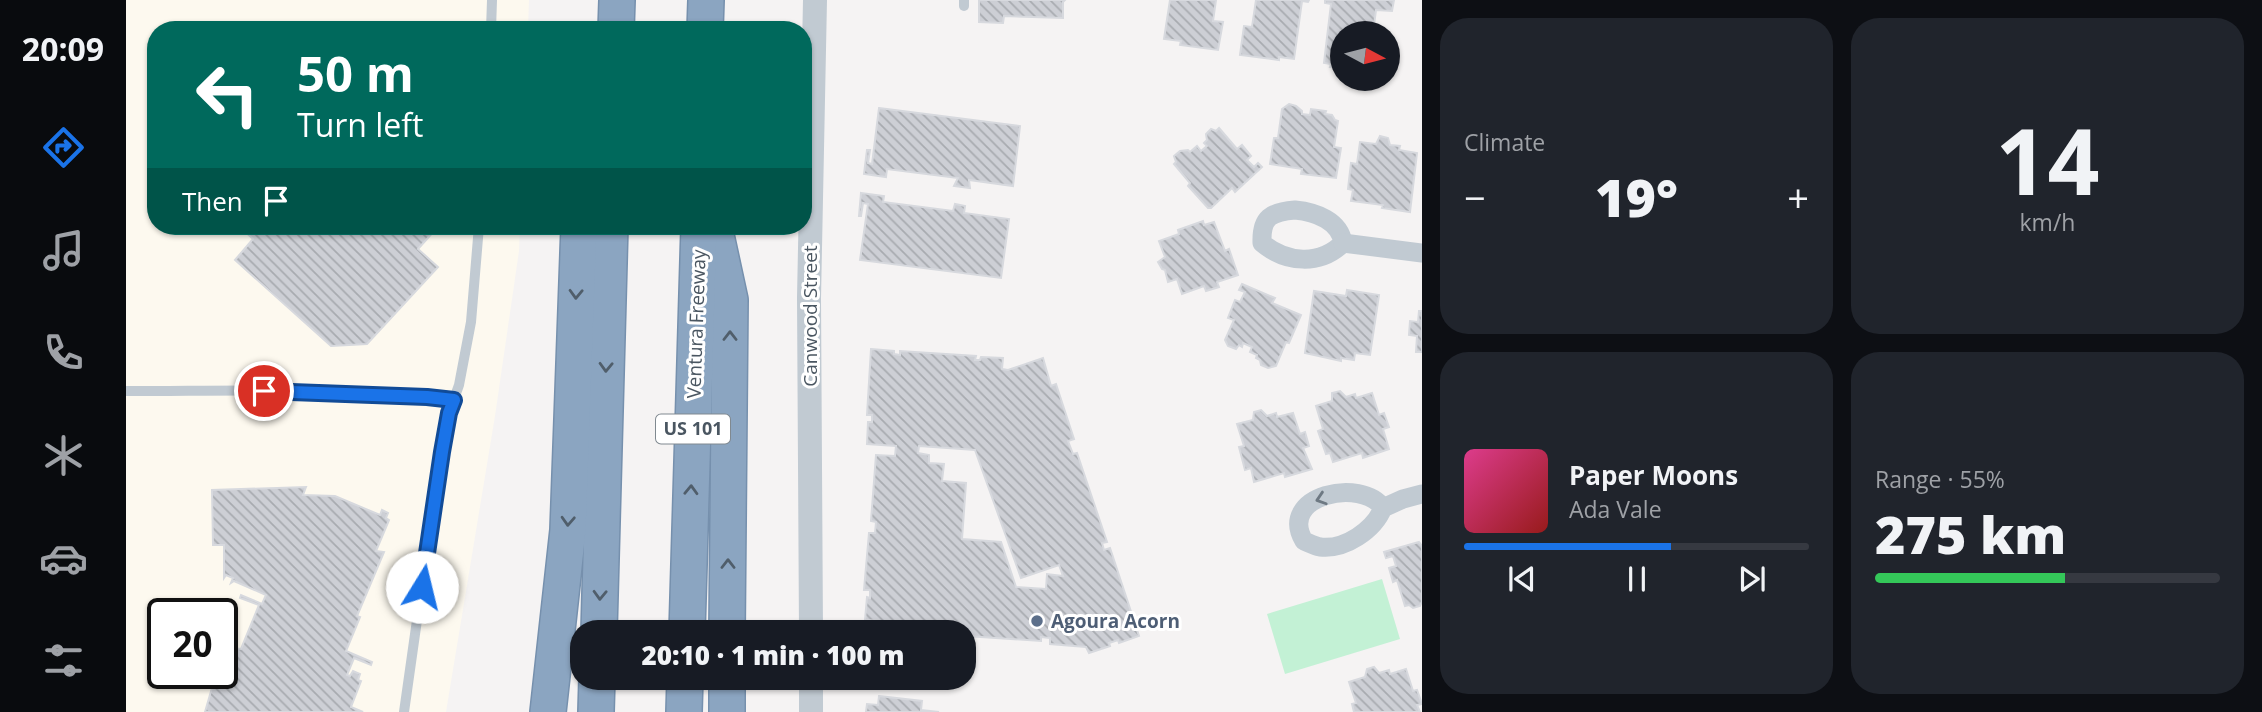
<!DOCTYPE html>
<html lang="en">
<head>
<meta charset="utf-8">
<style>
  body { margin:0; font-family:"Open Sans",sans-serif; background:#20242c; color:#f1f3f6; height:100vh; display:flex; flex-direction:column; font-size:26px; white-space:nowrap }
  * { box-sizing:border-box; margin:0 }
  p { font-size:23px; color:#9ea1a6 }
  .icon { flex:none; width:38px; height:38px; fill:none; stroke:currentColor; stroke-width:2; stroke-linecap:round; stroke-linejoin:round }
  .map { position:relative; flex:1; overflow:hidden }
  .panel { display:flex; flex-direction:column; gap:18px; padding:18px; background:#0d0f14; width:840px }
  .panel>* { flex:none }
  .guide { position:absolute; left:21px; top:21px; width:665px; height:214px; border-radius:28px; box-shadow:0 2px 5px #0004; background:#00695c; color:#fff; overflow:hidden }
  .needle { width:46px; rotate:97deg }
  .buttons { position:absolute; left:1204px; top:21px; display:grid; gap:14px }
  .buttons a { display:grid; place-items:center; width:70px; height:70px; border-radius:50%; background:#171b24; box-shadow:0 2px 5px #0004; font-size:35px }
  .speed { position:absolute; left:21px; top:598px; display:flex; gap:14px; font-size:35px; font-weight:700; text-align:center }
  .speed>* { display:grid; place-content:center; width:91px; height:91px; border-radius:50%; background:#171b24; box-shadow:0 2px 5px #0004; line-height:1 }
  .speed .limit { border:4px solid #111; border-radius:10px; background:#fff; color:#111 }
  .pin { position:absolute; display:grid; place-items:center; width:60px; height:60px; color:#fff; margin:-30px; border:4px solid #fff; border-radius:50%; box-shadow:0 2px 7px #0007 }
  .me { position:absolute; width:77px; margin:-38px; rotate:9deg; stroke-linejoin:round; filter:drop-shadow(0 0 5px #0008) }
  .turn { display:flex; align-items:center; gap:24px; height:147px; padding:0 35px; font-size:32px }
  .turn .icon { width:91px; height:91px; stroke-width:2.5 }
  .turn b { display:block; font-size:49px; line-height:60px }
  .then { display:flex; align-items:center; height:66px; padding:0 35px; background:#0003; gap:14px; font-size:26px }
  .big { font-size:52px; font-weight:800; line-height:1.1 }
  .panel .tile { flex:1; display:flex; flex-direction:column; justify-content:center; gap:10px; min-width:0; padding:0 24px; border-radius:28px; background:#20242c }
  .panel .dial { align-items:center; gap:0 }
  .dial b { font-size:91px; line-height:1 }
  .song { display:flex; align-items:center; gap:21px }
  .cover { width:84px; height:84px; border-radius:10px; background:linear-gradient(135deg,hsl(330 70% 55%),hsl(0 70% 35%)) }
  .played { height:7px; border-radius:4px; background:linear-gradient(90deg,#1a73e8 60%,#363941 60%) }
  .keys { display:flex; justify-content:space-around; direction:ltr }
  .heat { display:flex; justify-content:space-between; align-items:center; font-size:38px; direction:ltr }
  .charge { height:10px; border-radius:5px; background:linear-gradient(90deg,#34c759 55%,#363941 0) }
  .panel .tiles { flex:1; display:grid; gap:18px; grid-template-columns:repeat(2,1fr) }
  .trip { position:absolute; left:444px; top:620px; width:406px; height:70px; border-radius:28px; background:#171b24; box-shadow:0 2px 5px #0004; font-weight:800; line-height:70px; text-align:center }
  main { display:flex; flex:1; min-height:0 }
  .tabs { display:flex; flex-direction:column; width:126px; justify-content:space-around; align-items:center; background:#090b0e; color:#9ea1a6 }
  .tabs .icon { width:49px; height:49px }
  .tabs .selected { color:#1a73e8 }
  .tabs b { font-size:32px; color:#f1f3f6 }
  .map>svg:first-child { display:block }
  .commercial { fill:#fdf9ef; fill-rule:evenodd }
  .pitch { fill:#c3f1d5 }
  .building { fill:url(#building-back-hatch); stroke:#d7d9de; stroke-width:2; fill-rule:evenodd }
  .lines { fill:none; stroke-linecap:round; stroke-linejoin:round }
  .motorway-casing { stroke:#7690ad; stroke-width:38 }
  .service { stroke:#c1cad2; stroke-width:10 }
  .minor { stroke:#c1cad2; stroke-width:19 }
  .tertiary { stroke:#c1cad2; stroke-width:24 }
  .motorway { stroke:#8ba5c1; stroke-width:35 }
  .oneway { stroke:#505e6b }
  .oneway2 { stroke:#6e7983 }
  .route-casing { stroke:#114b97; stroke-width:18 }
  .route { stroke:#1a73e8; stroke-width:12 }
  .service-dot { fill:#5c6f8a; stroke:#fff; stroke-width:2.5 }
  .labels { text-anchor:middle; stroke-width:6; stroke-linejoin:round; paint-order:stroke }
  .shield { fill:#fff; stroke:#808990; stroke-width:2 }
  .shield-label { font-size:18px; font-weight:bold; fill:#4a5661 }
  .street-label { font-size:19px; fill:#4a5661; stroke:#fff }
  .service-label { font-size:19px; font-weight:bold; fill:#4e5e75; stroke:#fff; text-anchor:start }
</style>
</head>
<body>
<main>
<nav class="tabs">
<b>20:09</b>
<svg class="icon selected" aria-label="directions" viewBox="0 0 24 24"><path d="M12 3l9 9-9 9-9-9zM9 14v-3h6M13 9l2 2-2 2"/></svg>
<svg class="icon" aria-label="music" viewBox="0 0 24 24"><path d="M9 18V5l10-2v13"/><circle cx="6" cy="18" r="3"/><circle cx="16" cy="16" r="3"/></svg>
<svg class="icon" aria-label="phone" viewBox="0 0 24 24"><path d="M5 4h4l2 5-3 2q2 4 5 5l2-3 5 2v4C11 20 4 13 5 4z"/></svg>
<svg class="icon" aria-label="climate" viewBox="0 0 24 24"><path d="M12 3v18M4 7l16 10M4 17L20 7"/></svg>
<svg class="icon" aria-label="car" viewBox="0 0 24 24"><path d="M5 17H2v-5l4-1 3-4h7l3 4 3 1v5h-3M9 17h6M6 11h13"/><circle cx="7" cy="17" r="2"/><circle cx="17" cy="17" r="2"/></svg>
<svg class="icon" aria-label="filters" viewBox="0 0 24 24"><path d="M4 7h16M4 17h16"/><circle cx="9" cy="7" r="2"/><circle cx="15" cy="17" r="2"/></svg>
</nav>
<div class="map">
<svg width="1296" height="712" viewBox="0 0 1296 712">
  <defs>
    <pattern id="building-back-hatch" width="6" height="6" patternUnits="userSpaceOnUse" patternTransform="scale(1.75)"><rect width="6" height="6" fill="#cdcfd5"/><path d="M-1 5l2 2M0 0l6 6M5-1l2 2" fill="none" stroke="#a8abb0"/></pattern>
  </defs>
  <rect width="100%" height="100%" fill="#f5f3f3"/>
  <path class="commercial" d="M 0,0 L 403,0 L 402,30 L 30,30 L 30,226 L 394,226 L 393,251 L 369,416 L 320,712 L 0,712 ZM 37,614 L 96,614 L 96,674 L 37,674 Z"/>
  <path class="pitch" d="M 1256,579 L 1274,639 L 1159,674 L 1141,614 Z"/>
  <g class="building">
    <path d="M 853,0 L 939,0 L 937,2 L 937,18 L 878,16 L 877,23 L 853,22 Z"/>
    <path d="M 1044,0 L 1090,0 L 1087,21 L 1097,22 L 1092,50 L 1054,45 L 1055,41 L 1038,39 Z"/>
    <path d="M 1130,0 L 1183,0 L 1182,2 L 1176,1 L 1168,59 L 1153,57 L 1153,60 L 1114,55 L 1118,26 L 1126,27 Z"/>
    <path d="M 1199,0 L 1268,0 L 1266,11 L 1250,10 L 1247,33 L 1216,33 L 1216,68 L 1204,67 L 1205,64 L 1198,63 L 1205,4 L 1199,3 Z"/>
    <path d="M 1163,104 L 1170,106 L 1176,111 L 1176,114 L 1184,115 L 1185,109 L 1200,111 L 1199,114 L 1206,115 L 1209,120 L 1212,121 L 1208,147 L 1215,148 L 1210,178 L 1175,174 L 1176,169 L 1144,164 L 1148,138 L 1152,138 L 1156,109 Z"/>
    <path d="M 753,108 L 894,126 L 887,186 L 843,180 L 844,188 L 828,186 L 832,178 L 761,169 L 760,177 L 738,174 L 741,150 L 744,150 L 742,163 L 746,164 Z"/>
    <path d="M 1093,128 L 1111,149 L 1116,145 L 1125,156 L 1121,160 L 1128,167 L 1132,163 L 1136,167 L 1109,192 L 1106,188 L 1085,208 L 1082,208 L 1062,186 L 1064,183 L 1048,164 L 1050,162 L 1048,156 L 1054,151 L 1062,150 L 1064,152 L 1071,146 L 1075,151 L 1081,146 L 1078,143 L 1081,140 L 1080,134 L 1085,129 L 1090,131 Z"/>
    <path d="M 1254,136 L 1262,138 L 1264,145 L 1274,146 L 1273,150 L 1291,153 L 1284,212 L 1256,208 L 1257,205 L 1225,201 L 1227,190 L 1222,189 L 1225,163 L 1231,164 L 1234,142 L 1250,144 Z"/>
    <path d="M 735,193 L 758,196 L 757,202 L 827,211 L 829,204 L 839,206 L 838,213 L 883,219 L 875,278 L 734,260 L 742,204 L 737,203 L 735,216 L 733,216 Z"/>
    <path d="M 1077,221 L 1078,225 L 1088,222 L 1099,251 L 1103,249 L 1112,275 L 1091,282 L 1093,287 L 1080,291 L 1078,286 L 1056,294 L 1051,279 L 1042,282 L 1039,270 L 1036,269 L 1032,262 L 1039,257 L 1033,241 L 1053,234 L 1052,230 Z"/>
    <path d="M 113,226 L 305,226 L 309,230 L 292,249 L 312,267 L 241,344 L 205,346 L 109,260 L 127,239 Z"/>
    <path d="M 1116,284 L 1149,298 L 1146,303 L 1175,315 L 1163,343 L 1160,342 L 1150,366 L 1142,368 L 1135,365 L 1134,360 L 1130,358 L 1131,355 L 1124,352 L 1126,347 L 1117,343 L 1116,347 L 1113,345 L 1110,349 L 1102,346 L 1099,340 L 1108,320 L 1102,318 L 1109,300 L 1114,302 L 1119,292 L 1113,290 Z"/>
    <path d="M 1221,290 L 1253,295 L 1244,355 L 1229,353 L 1228,360 L 1215,358 L 1215,361 L 1179,353 L 1188,291 L 1220,296 Z"/>
    <path d="M 1293,311 L 1296,311 L 1296,352 L 1290,352 L 1291,336 L 1283,335 L 1284,321 L 1292,322 Z"/>
    <path d="M 745,349 L 768,351 L 768,354 L 774,355 L 774,351 L 850,356 L 849,360 L 854,360 L 855,357 L 877,358 L 876,369 L 882,370 L 917,358 L 925,386 L 930,384 L 948,439 L 942,441 L 947,454 L 951,453 L 981,542 L 976,543 L 978,550 L 984,548 L 1013,636 L 993,643 L 992,640 L 983,643 L 984,646 L 963,653 L 960,647 L 924,644 L 924,638 L 915,637 L 915,641 L 841,636 L 842,631 L 780,632 L 781,623 L 739,620 L 741,597 L 744,598 L 744,590 L 738,590 L 743,533 L 749,533 L 750,522 L 745,521 L 750,455 L 769,456 L 770,446 L 741,444 L 742,422 L 746,422 L 746,415 L 741,415 ZM 793,446 L 849,450 L 895,578 L 933,565 L 937,576 L 921,574 L 920,589 L 890,587 L 875,542 L 836,539 L 840,483 L 816,481 L 818,464 L 803,463 L 803,455 L 792,453 Z"/>
    <path d="M 1214,391 L 1220,397 L 1229,394 L 1230,398 L 1246,393 L 1253,415 L 1258,413 L 1263,427 L 1257,429 L 1263,449 L 1237,458 L 1236,453 L 1207,462 L 1204,453 L 1200,454 L 1192,431 L 1197,429 L 1190,406 L 1206,401 L 1206,393 Z"/>
    <path d="M 1135,410 L 1141,416 L 1150,413 L 1151,417 L 1167,413 L 1174,434 L 1179,432 L 1183,446 L 1177,448 L 1186,469 L 1159,477 L 1158,473 L 1128,482 L 1125,468 L 1119,470 L 1113,447 L 1118,446 L 1111,424 L 1127,420 L 1128,412 Z"/>
    <path d="M 180,487 L 177,495 L 209,496 L 254,515 L 256,510 L 262,513 L 260,518 L 263,520 L 250,551 L 258,552 L 231,616 L 234,617 L 220,651 L 246,662 L 245,665 L 228,658 L 221,675 L 224,676 L 227,671 L 234,674 L 232,680 L 235,681 L 225,707 L 237,712 L 79,712 L 90,674 L 96,674 L 97,647 L 115,649 L 133,605 L 114,598 L 115,595 L 136,604 L 140,595 L 108,581 L 105,583 L 107,578 L 100,575 L 98,578 L 98,545 L 87,545 L 86,490 Z"/>
    <path d="M 1293,542 L 1296,546 L 1296,601 L 1294,606 L 1287,608 L 1283,605 L 1279,606 L 1271,580 L 1267,582 L 1263,568 L 1270,566 L 1267,556 L 1260,558 L 1258,552 Z"/>
    <path d="M 1248,667 L 1253,673 L 1263,670 L 1264,674 L 1280,669 L 1287,691 L 1291,690 L 1296,704 L 1291,705 L 1294,712 L 1228,712 L 1226,704 L 1230,703 L 1223,682 L 1239,677 L 1241,669 Z"/>
    <path d="M 753,696 L 796,701 L 795,710 L 813,712 L 740,712 L 741,704 L 752,705 Z"/>
  </g>
  <g class="lines">
    <defs>
      <g id="motorway">
        <path d="M 490,30 L 491,0"/>
        <path d="M 579,30 L 580,0"/>
        <path d="M 588,226 L 604,300 L 601,632"/>
        <path d="M 473,632 L 484,226"/>
        <path d="M 561,632 L 573,226"/>
        <path d="M 422,712 L 442,530 L 453,226"/>
        <path d="M 470,712 L 471,677"/>
        <path d="M 558,712 L 559,677"/>
        <path d="M 601,712 L 601,677"/>
      </g>
    </defs>
    <use href="#motorway" class="motorway-casing"/>
    <g class="service">
      <path d="M 838,6 L 838,0"/>
      <path d="M 365,30 L 366,0"/>
      <path d="M 0,391 C 109,391 220,387 328,400"/>
      <path d="M 278,712 L 312,472 L 323,413 L 333,385 L 345,322 L 353,226"/>
    </g>
    <g class="minor">
      <path d="M 1169,210 C 1190,212 1214,221 1217,243 C 1194,266 1160,263 1136,243 C 1135,217 1145,212 1169,210 Z"/>
      <path d="M 1217,243 L 1296,253"/>
      <path d="M 1257,508 C 1236,477 1151,495 1178,541 C 1183,543 1189,546 1194,547 C 1219,550 1248,530 1257,508 L 1277,499 L 1296,494"/>
    </g>
    <g class="tertiary">
      <path d="M 685,632 L 683,298 L 689,0"/>
      <path d="M 685,677 L 685,712"/>
    </g>
    <use href="#motorway" class="motorway"/>
  </g>
  <defs><path id="oneway-chevron" d="M-2-3.5L2.5 0L-2 3.5" fill="none" stroke-width="1.6" stroke-linecap="round" stroke-linejoin="round" transform="scale(1.75)"/></defs>
  <g class="oneway">
    <use href="#oneway-chevron" transform="translate(450 294) rotate(92)"/>
    <use href="#oneway-chevron" transform="translate(604 336) rotate(-90)"/>
    <use href="#oneway-chevron" transform="translate(480 367) rotate(92)"/>
    <use href="#oneway-chevron" transform="translate(565 490) rotate(-88)"/>
    <use href="#oneway-chevron" transform="translate(442 521) rotate(93)"/>
    <use href="#oneway-chevron" transform="translate(602 564) rotate(-90)"/>
    <use href="#oneway-chevron" transform="translate(474 595) rotate(92)"/>
  </g>
  <use class="oneway2" href="#oneway-chevron" transform="translate(1195 499) rotate(162)"/>
  <g class="lines">
    <defs>
      <path id="route" d="M 138,391 L 301,397 L 328,400 L 323,413 L 316,452 L 296,587"/>
    </defs>
    <use href="#route" class="route-casing"/>
    <use href="#route" class="route"/>
  </g>
  <circle class="service-dot" cx="911" cy="621" r="7"/>
  <g class="labels">
    <rect class="shield" x="530" y="414.5" width="74" height="29" rx="5"/>
    <g class="shield-label">
      <text x="567" y="435">US 101</text>
    </g>
    <g class="street-label">
      <text transform="translate(684 316) rotate(-90)" y="7">Canwood Street</text>
      <text transform="translate(570 324) rotate(-88)" y="7">Ventura Freeway</text>
    </g>
    <g class="service-label">
      <text x="925" y="628">Agoura Acorn</text>
    </g>
  </g>
</svg>
<div class="buttons">
<a><svg class="needle" viewBox="-14 -14 28 28"><path d="M0-13l5 13h-10z" fill="#e53935"/><path d="M0 13l5-13h-10z" fill="#9ea1a6"/></svg></a>
</div>
<div class="speed"><div class="limit">20</div></div>
<div class="pin" style="left:138px;top:391px;background:#d93025"><svg class="icon" aria-label="arrive" viewBox="0 0 24 24"><path d="M6 21V4h12l-3 4 3 4H6"/></svg></div>
<svg class="me" style="left:296px;top:587px" viewBox="-20 -20 40 40"><circle r="19" fill="#fff"/><path d="M0-13L10 11 0 6-10 11z" fill="#1a73e8"/></svg>
<div class="trip">20:10 · 1 min · 100 m</div>
<div class="guide">
<div class="turn"><svg class="icon" aria-label="left" viewBox="0 0 24 24"><path d="M17 20v-9H6M10 6l-5 5 5 5"/></svg><div><b>50 m</b>Turn left</div></div>
<div class="then">Then<svg class="icon" aria-label="arrive" viewBox="0 0 24 24"><path d="M6 21V4h12l-3 4 3 4H6"/></svg></div>
</div>
</div>
<section class="panel">
<div class="tiles">
<div class="tile"><p>Climate</p>
<div class="heat"><a>−</a><b class="big">19°</b><a>+</a></div>
</div>
<div class="tile dial"><b>14</b><p>km/h</p></div>
<div class="tile">
<div class="song"><i class="cover"></i><div><b>Paper Moons</b><p>Ada Vale</p></div></div>
<div class="played"></div>
<div class="keys"><svg class="icon" aria-label="previous" viewBox="0 0 24 24"><path d="M18 5L8 12l10 7zM5 5v14"/></svg><svg class="icon" aria-label="pause" viewBox="0 0 24 24"><path d="M8 5v14M16 5v14"/></svg><svg class="icon" aria-label="next" viewBox="0 0 24 24"><path d="M6 5l10 7-10 7zM19 5v14"/></svg></div>
</div>
<div class="tile"><p>Range · 55%</p><b class="big">275 km</b><div class="charge"></div></div>
</div>
</section>
</main>
</body>
</html>
